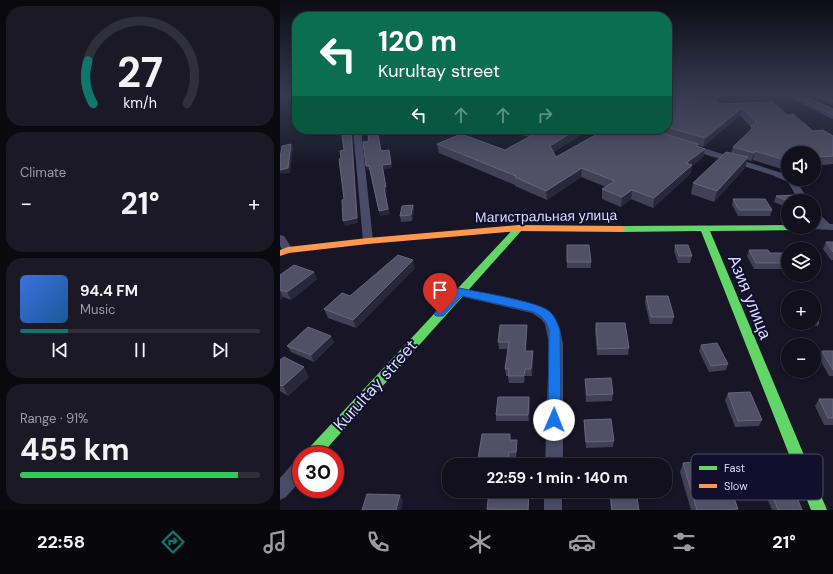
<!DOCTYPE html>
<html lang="en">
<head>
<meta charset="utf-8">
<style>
  body { margin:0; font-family:"DM Sans",sans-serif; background:#1a1925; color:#f1f3f6; height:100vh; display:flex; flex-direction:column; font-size:15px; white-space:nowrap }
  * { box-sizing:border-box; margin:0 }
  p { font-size:13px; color:#9c9da3 }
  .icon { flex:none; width:22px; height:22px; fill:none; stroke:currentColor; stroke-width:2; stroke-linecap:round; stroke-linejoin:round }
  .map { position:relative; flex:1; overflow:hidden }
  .details { display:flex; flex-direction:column; gap:6px; padding:6px; background:#09090f; width:280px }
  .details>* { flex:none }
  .top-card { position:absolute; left:12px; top:12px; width:380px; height:122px; border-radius:16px; box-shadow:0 2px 6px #0003,0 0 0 1px #30303b; background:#0b6e4f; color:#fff; overflow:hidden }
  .buttons { position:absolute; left:501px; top:146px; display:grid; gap:8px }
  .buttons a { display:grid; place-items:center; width:40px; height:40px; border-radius:50%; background:#11101c; box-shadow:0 2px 6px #0003,0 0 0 1px #30303b; font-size:20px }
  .speed { position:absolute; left:12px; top:446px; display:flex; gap:8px; font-size:20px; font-weight:700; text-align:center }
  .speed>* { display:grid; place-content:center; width:52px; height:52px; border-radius:50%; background:#11101c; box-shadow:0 2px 6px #0003,0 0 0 1px #30303b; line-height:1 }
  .speed .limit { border:6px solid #d22; background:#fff; color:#111 }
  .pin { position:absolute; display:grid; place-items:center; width:34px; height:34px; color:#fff; margin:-41px -17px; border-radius:50% 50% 50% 0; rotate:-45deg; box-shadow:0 0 4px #0007 }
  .pin .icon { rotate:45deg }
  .me { position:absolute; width:44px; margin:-22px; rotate:1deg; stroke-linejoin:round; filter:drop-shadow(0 0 3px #0008) }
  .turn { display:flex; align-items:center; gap:14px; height:84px; padding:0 20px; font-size:18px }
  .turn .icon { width:52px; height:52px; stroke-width:2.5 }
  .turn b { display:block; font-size:28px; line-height:34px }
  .lanes { display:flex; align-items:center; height:38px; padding:0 20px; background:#0003; justify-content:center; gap:20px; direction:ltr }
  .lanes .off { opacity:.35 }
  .big { font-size:30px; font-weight:700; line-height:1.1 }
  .details .tile { flex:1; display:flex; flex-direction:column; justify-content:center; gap:6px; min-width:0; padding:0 14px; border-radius:16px; background:#1a1925 }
  .details .dial { align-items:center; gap:0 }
  .dial svg { height:104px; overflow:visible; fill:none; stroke:#30303b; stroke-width:7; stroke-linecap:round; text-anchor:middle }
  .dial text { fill:#f1f3f6; stroke:none }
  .song { display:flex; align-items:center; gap:12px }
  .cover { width:48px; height:48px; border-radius:6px; background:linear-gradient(135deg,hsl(220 70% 55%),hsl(210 70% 35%)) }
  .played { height:4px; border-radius:2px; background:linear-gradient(90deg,#0f766e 20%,#30303b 20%) }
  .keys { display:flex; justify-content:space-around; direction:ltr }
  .heat { display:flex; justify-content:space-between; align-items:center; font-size:22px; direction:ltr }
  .charge { height:6px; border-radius:3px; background:linear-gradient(90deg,#34c759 91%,#30303b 0) }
  .trip { position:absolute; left:162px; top:458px; width:230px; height:40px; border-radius:16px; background:#11101c; box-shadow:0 2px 6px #0003,0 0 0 1px #30303b; font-weight:700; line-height:40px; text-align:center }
  .tab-bar { display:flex; height:64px; justify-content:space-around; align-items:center; background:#07060b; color:#9c9da3 }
  .tab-bar .icon { width:28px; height:28px }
  .tab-bar .on { color:#0f766e }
  .tab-bar b { font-size:18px; color:#f1f3f6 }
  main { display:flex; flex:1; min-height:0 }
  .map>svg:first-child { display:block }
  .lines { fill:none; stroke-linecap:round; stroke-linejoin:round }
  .street { fill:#4a4b67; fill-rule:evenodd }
  .fast { fill:#63d668; fill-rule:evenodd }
  .slow { fill:#ff974d; fill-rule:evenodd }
  .wall { fill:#414054 }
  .shaded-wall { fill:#29283a }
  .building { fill:#515066; stroke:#66667e }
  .route { fill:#1a73e8; stroke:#114b97 }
  .labels { text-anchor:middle; stroke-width:4; stroke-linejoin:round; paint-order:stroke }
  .street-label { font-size:14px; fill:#dadaff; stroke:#110f2c }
  .near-street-label { font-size:17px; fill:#dadaff; stroke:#110f2c }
  .key { fill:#110f2c; stroke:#4d4c6b; stroke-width:1 }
  .key-label { font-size:11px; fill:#dadaff }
</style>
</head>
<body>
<main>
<section class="details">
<div class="tile dial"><svg viewBox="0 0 100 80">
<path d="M14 69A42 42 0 1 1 86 69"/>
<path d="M14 69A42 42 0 0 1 10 36" stroke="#0f766e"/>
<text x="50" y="56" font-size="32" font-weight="700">27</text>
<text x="50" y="72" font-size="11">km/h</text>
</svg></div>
<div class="tile"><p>Climate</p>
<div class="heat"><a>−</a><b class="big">21°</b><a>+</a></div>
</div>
<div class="tile">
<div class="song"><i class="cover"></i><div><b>94.4 FM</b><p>Music</p></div></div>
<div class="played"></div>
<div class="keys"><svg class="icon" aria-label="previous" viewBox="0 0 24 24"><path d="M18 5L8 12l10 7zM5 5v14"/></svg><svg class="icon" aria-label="pause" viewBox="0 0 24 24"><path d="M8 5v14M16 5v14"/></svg><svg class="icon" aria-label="next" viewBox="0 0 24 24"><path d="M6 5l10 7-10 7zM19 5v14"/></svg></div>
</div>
<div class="tile"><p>Range · 91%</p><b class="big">455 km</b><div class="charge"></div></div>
</section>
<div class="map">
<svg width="553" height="510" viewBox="0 0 553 510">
  <rect width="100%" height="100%" fill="#171526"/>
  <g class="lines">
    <g class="street">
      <path d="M 73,129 L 81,129 L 93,241 L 88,244 L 83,241 Z"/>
      <path d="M 408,145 L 414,145 L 508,175 L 508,179 L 515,179 L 529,201 L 519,201 L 508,182 L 492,175 L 408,149 Z"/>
      <path d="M 534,211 L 537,212 L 550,224 L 553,224 L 553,230 L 530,229 L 529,227 L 534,227 L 534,224 L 538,224 L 534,220 Z"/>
      <path d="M 0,235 L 4,236 L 13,250 L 12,252 L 4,252 L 0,246 Z"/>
      <path d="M 179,288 L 259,306 C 276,314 280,326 283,344 L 283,465 L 265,465 L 269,344 L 265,324 L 261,319 L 252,313 L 175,295 L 173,292 L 175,289 Z"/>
      <path d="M 21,459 L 21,480 L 6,497 L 0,500 L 0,478 L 15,461 Z"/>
      <rect x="264" y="491" width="18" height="19"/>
    </g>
    <g class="fast">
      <path d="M 239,225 L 243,228 L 242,230 L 41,455 L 25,455 L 27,450 L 236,226 Z"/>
      <path d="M 508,225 L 508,227 L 530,227 L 526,230 L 430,231 L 547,510 L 531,510 L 421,231 L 342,232 L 338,229 L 342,226 Z"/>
    </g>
    <path class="slow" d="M 239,225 L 342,226 L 346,229 L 342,232 L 239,231 L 88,244 L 9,253 L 0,256 L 0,250 L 8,247 L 88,238 Z"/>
  </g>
  <g class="wall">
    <path d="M 387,95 L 507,115 L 533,131 L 553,136 L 553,164 L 534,166 L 534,153 L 508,153 L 508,171 L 473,160 L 471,161 L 467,160 L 465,168 L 434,202 L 411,194 L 413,183 L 451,153 L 453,147 L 470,131 L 471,127 L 460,115 L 423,147 L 418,145 L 418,146 L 425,149 L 423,157 L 412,166 L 410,174 L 373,208 L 351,199 L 341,207 L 322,199 L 322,189 L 326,187 L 301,177 L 267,200 L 235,186 L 235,185 L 159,153 L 157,144 L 225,150 L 249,137 L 226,129 L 310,129 L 273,152 L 276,157 L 326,129 L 387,129 Z"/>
    <path d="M 504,95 L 523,95 L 553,109 L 553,119 Z"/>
    <path d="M 529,95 L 542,95 L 553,100 L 553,105 Z"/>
    <path d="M 496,196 L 508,201 L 508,208 L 494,202 Z"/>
    <path d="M 453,199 L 492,210 L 490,216 L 458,216 L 452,205 Z"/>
    <path d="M 133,205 L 134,211 L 132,221 L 121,222 L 120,216 Z"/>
    <path d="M 546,242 L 553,242 L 553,260 L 551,260 L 543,249 Z"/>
    <path d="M 287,245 L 311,262 L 311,268 L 287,268 Z"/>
    <path d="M 395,245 L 412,256 L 410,263 L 398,263 L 394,251 Z"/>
    <path d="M 469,250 L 490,253 L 508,253 L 508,272 L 505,272 L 503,269 L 474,269 L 467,256 Z"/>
    <path d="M 135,268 L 76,328 L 48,318 L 44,309 L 70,296 Z"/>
    <path d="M 34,272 L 37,279 L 11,300 L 3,297 L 0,300 L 0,275 Z"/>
    <path d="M 366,296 L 394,317 L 392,324 L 370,324 L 365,303 Z"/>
    <path d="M 316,323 L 349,348 L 348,355 L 317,355 L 315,330 Z"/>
    <path d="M 519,323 L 539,323 L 538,326 L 521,326 Z"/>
    <path d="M 247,325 L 247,331 L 246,351 L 253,351 L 253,357 L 252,376 L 245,376 L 244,383 L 229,383 L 228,376 L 226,376 L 225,369 L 228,349 L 219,349 L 218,342 Z"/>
    <path d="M 54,342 L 34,362 L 11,352 L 7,346 Z"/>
    <path d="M 421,345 L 448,364 L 446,370 L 429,372 L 419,351 Z"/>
    <path d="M 542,351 L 553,351 L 553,376 L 549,376 L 539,358 Z"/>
    <path d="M 0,360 L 29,377 L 8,396 L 0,391 Z"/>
    <path d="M 305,379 L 333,394 L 332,401 L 306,402 L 305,385 Z"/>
    <path d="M 448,393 L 482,420 L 479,426 L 455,427 L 445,400 Z"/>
    <path d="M 249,397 L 250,403 L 249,421 L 216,421 L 216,415 Z"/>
    <path d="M 539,399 L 553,399 L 553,425 L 544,425 L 535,406 Z"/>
    <path d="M 304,420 L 334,441 L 333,447 L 306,448 L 304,427 Z"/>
    <path d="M 231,440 L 237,446 L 236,459 L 229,458 L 229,465 L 197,465 Z"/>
    <path d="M 403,463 L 458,509 L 457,510 L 411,510 L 400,472 Z"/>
    <path d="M 329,491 L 356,491 L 359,510 L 331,510 Z"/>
    <path d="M 209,492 L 249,492 L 249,510 L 207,510 Z"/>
    <path d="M 491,492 L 522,510 L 492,510 L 487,498 Z"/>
  </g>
  <g class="shaded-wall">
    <path d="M 462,108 L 460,115 L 423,147 L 425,138 Z"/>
    <path d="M 71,129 L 72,129 L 78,223 L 65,226 L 63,221 Z"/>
    <path d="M 147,129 L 162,129 L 163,130 L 148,133 Z"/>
    <path d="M 297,129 L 310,129 L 270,155 L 270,146 Z"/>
    <path d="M 11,144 L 13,148 L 10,173 L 0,174 L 0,170 Z"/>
    <path d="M 425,149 L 423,157 L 412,166 L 410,174 L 373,208 L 374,198 L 406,163 Z"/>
    <path d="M 109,150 L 110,154 L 112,168 L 103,170 L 107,191 L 105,192 L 110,214 L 100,216 L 99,211 L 104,187 L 102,165 Z"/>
    <path d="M 475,151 L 473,160 L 471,161 L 474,153 Z"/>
    <path d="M 468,157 L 465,168 L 434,202 L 437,191 Z"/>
    <path d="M 86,166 L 89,166 L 90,170 L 87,171 Z"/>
    <path d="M 302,168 L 301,177 L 267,200 L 266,191 Z"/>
    <path d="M 352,190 L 351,199 L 341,207 L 342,197 Z"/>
    <path d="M 133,205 L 134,211 L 132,221 L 131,215 Z"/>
    <path d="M 133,260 L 135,268 L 76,328 L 73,320 Z"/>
    <path d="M 34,272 L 37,279 L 11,300 L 7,292 Z"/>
    <path d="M 0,290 L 3,297 L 0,300 Z"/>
    <path d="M 247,325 L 247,331 L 245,357 L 245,351 Z"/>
    <path d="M 51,336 L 54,342 L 34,362 L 31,355 Z"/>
    <path d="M 253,351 L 253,357 L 252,376 L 251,369 Z"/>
    <path d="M 24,367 L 29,377 L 8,396 L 3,386 Z"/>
    <path d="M 245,369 L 245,376 L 244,383 L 244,376 Z"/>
    <path d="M 249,397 L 250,403 L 249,421 L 248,415 Z"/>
    <path d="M 229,452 L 229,465 L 228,465 L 228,462 Z"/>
    <path d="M 249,492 L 249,510 L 248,510 Z"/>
    <path d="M 120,495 L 123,501 L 121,510 L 116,510 Z"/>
  </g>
  <g class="building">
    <path d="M 387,95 L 404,95 L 437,101 L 439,104 L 493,102 L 507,115 L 513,114 L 533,131 L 543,130 L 553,136 L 553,156 L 534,157 L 534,153 L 527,153 L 523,150 L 521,153 L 508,153 L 508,161 L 475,151 L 474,153 L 453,147 L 474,127 L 471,126 L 477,122 L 462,108 L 425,138 L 387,127 Z"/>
    <path d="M 511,95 L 523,95 L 553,109 L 553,115 Z"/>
    <path d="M 537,95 L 542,95 L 553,100 L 553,102 Z"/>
    <path d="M 61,129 L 71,129 L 77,218 L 63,221 L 62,200 L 64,199 L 59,159 L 61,158 L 60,151 L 64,150 Z"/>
    <path d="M 87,129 L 97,129 L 101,151 L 109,150 L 111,164 L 102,165 L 106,187 L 104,187 L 108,209 L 99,211 L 89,166 L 86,166 L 83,142 L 89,141 Z"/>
    <path d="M 250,129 L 297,129 L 270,146 L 276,157 L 326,129 L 368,129 L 418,144 L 416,146 L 425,149 L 406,163 L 412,165 L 374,198 L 352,190 L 342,197 L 322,189 L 335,181 L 302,168 L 266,191 L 235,177 L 236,176 L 157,144 L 181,134 L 225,150 L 258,132 Z"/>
    <path d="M 11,144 L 8,168 L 0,170 L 0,158 L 2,146 Z"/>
    <path d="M 446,152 L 468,157 L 437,191 L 413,183 Z"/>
    <path d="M 514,195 L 528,201 L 508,201 L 496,196 Z"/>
    <path d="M 453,199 L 485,199 L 492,210 L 459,210 Z"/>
    <path d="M 133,205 L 131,215 L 120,216 L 122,206 Z"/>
    <path d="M 546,242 L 553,242 L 553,252 Z"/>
    <path d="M 287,245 L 309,245 L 311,262 L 287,262 Z"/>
    <path d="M 395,245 L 408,245 L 412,256 L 399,256 Z"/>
    <path d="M 469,250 L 488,250 L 490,253 L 508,253 L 508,265 L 506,263 L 476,263 Z"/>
    <path d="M 118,255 L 133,260 L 73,320 L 44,309 L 62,293 L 70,296 Z"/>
    <path d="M 14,265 L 34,272 L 7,292 L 0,290 L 0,275 Z"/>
    <path d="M 366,296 L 388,296 L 394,317 L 371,317 Z"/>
    <path d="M 534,314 L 539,323 L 523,323 L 534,323 Z"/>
    <path d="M 316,323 L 345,323 L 349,348 L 318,349 Z"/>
    <path d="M 220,325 L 247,325 L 245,351 L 253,351 L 251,369 L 245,369 L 244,376 L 228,376 L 229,369 L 225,369 L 229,342 L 218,342 Z"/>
    <path d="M 28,327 L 51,336 L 31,355 L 7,346 Z"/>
    <path d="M 437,343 L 448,364 L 431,366 L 421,345 Z"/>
    <path d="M 542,351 L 553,351 L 553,370 Z"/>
    <path d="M 4,357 L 24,367 L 3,386 L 0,385 L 0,360 Z"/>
    <path d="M 331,378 L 333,394 L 307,395 L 305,379 Z"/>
    <path d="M 470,392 L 482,420 L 458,421 L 448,393 Z"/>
    <path d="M 218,397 L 249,397 L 248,415 L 216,415 Z"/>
    <path d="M 539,399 L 553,399 L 553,418 L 548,418 Z"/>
    <path d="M 331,419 L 334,441 L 306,442 L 304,420 Z"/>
    <path d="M 202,434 L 230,434 L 230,440 L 237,440 L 236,452 L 229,452 L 228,462 L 215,462 L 215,465 L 197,465 Z"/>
    <path d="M 440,460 L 458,509 L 443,510 L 417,510 L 403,463 Z"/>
    <path d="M 514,490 L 522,510 L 498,510 L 491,492 Z"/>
    <path d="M 330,491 L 356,491 L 359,510 L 332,510 Z"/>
    <path d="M 209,492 L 249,492 L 248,510 L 207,509 Z"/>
    <path d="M 87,494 L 120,495 L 116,510 L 82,510 Z"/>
  </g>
  <linearGradient id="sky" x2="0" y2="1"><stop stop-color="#0d0c15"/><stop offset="0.57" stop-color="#363b52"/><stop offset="1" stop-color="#363b52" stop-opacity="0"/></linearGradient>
  <rect width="553" height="166" fill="url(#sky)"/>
  <path class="route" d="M 179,288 C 198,292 256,301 269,311 C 275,316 277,323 280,330 L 281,420 L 279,424 L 274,426 L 270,424 L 268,420 L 269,330 C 266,320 262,316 253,312 L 182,296 L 163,316 L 156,316 L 154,314 L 156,311 L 176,289 Z"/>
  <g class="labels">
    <g class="street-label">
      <text transform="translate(266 216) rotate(-1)" y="5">Магистральная улица</text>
    </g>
    <g class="near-street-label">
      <text transform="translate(470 297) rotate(68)" y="6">Азия улица</text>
      <text transform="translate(95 385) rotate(-48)" y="6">Kurultay street</text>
    </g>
  </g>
  <rect x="411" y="454" width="132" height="46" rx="6" class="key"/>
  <rect x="419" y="466" width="18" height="4" fill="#63d668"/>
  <rect x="419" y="484" width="18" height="4" fill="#ff974d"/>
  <g class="key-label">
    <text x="444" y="472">Fast</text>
    <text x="444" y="490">Slow</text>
  </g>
</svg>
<div class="buttons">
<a><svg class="icon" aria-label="sound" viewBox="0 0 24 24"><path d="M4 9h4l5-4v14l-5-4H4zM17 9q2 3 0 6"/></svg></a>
<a><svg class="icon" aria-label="search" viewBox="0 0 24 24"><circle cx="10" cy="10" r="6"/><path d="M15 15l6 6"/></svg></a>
<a><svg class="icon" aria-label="layers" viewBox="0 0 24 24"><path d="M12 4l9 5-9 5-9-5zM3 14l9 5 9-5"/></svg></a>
<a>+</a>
<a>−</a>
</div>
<div class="speed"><div class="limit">30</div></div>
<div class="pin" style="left:160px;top:314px;background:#d93025"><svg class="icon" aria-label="arrive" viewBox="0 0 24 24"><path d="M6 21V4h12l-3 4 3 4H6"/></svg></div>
<svg class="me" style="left:274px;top:420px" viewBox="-20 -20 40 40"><circle r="19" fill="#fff"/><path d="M0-13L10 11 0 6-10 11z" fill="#1a73e8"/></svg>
<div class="trip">22:59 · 1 min · 140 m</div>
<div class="top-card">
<div class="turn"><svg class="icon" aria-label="left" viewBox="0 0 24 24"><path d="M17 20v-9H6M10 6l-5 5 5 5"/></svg><div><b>120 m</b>Kurultay street</div></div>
<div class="lanes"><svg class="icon" aria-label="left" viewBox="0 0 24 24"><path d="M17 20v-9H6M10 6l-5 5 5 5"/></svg><svg class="icon off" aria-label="ahead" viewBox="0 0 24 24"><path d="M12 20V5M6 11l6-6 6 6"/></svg><svg class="icon off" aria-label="ahead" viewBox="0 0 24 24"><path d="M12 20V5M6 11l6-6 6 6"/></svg><svg class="icon off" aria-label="right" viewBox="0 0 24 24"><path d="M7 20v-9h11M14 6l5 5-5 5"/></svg></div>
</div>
</div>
</main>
<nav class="tab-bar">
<b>22:58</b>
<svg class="icon on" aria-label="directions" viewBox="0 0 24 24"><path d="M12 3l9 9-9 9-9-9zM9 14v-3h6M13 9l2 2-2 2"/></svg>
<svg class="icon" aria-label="music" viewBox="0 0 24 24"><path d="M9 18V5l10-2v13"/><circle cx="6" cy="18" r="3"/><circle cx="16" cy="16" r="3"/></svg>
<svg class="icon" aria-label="phone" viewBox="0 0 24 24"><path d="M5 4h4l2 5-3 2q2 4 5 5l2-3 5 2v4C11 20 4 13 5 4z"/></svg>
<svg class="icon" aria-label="climate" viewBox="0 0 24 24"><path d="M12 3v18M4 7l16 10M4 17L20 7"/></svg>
<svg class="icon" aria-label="car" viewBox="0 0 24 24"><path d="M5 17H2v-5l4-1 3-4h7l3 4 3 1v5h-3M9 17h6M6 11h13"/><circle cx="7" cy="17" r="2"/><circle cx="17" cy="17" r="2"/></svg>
<svg class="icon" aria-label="filters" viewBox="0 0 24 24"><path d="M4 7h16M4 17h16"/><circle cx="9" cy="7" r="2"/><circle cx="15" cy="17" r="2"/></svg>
<b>21°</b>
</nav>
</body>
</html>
